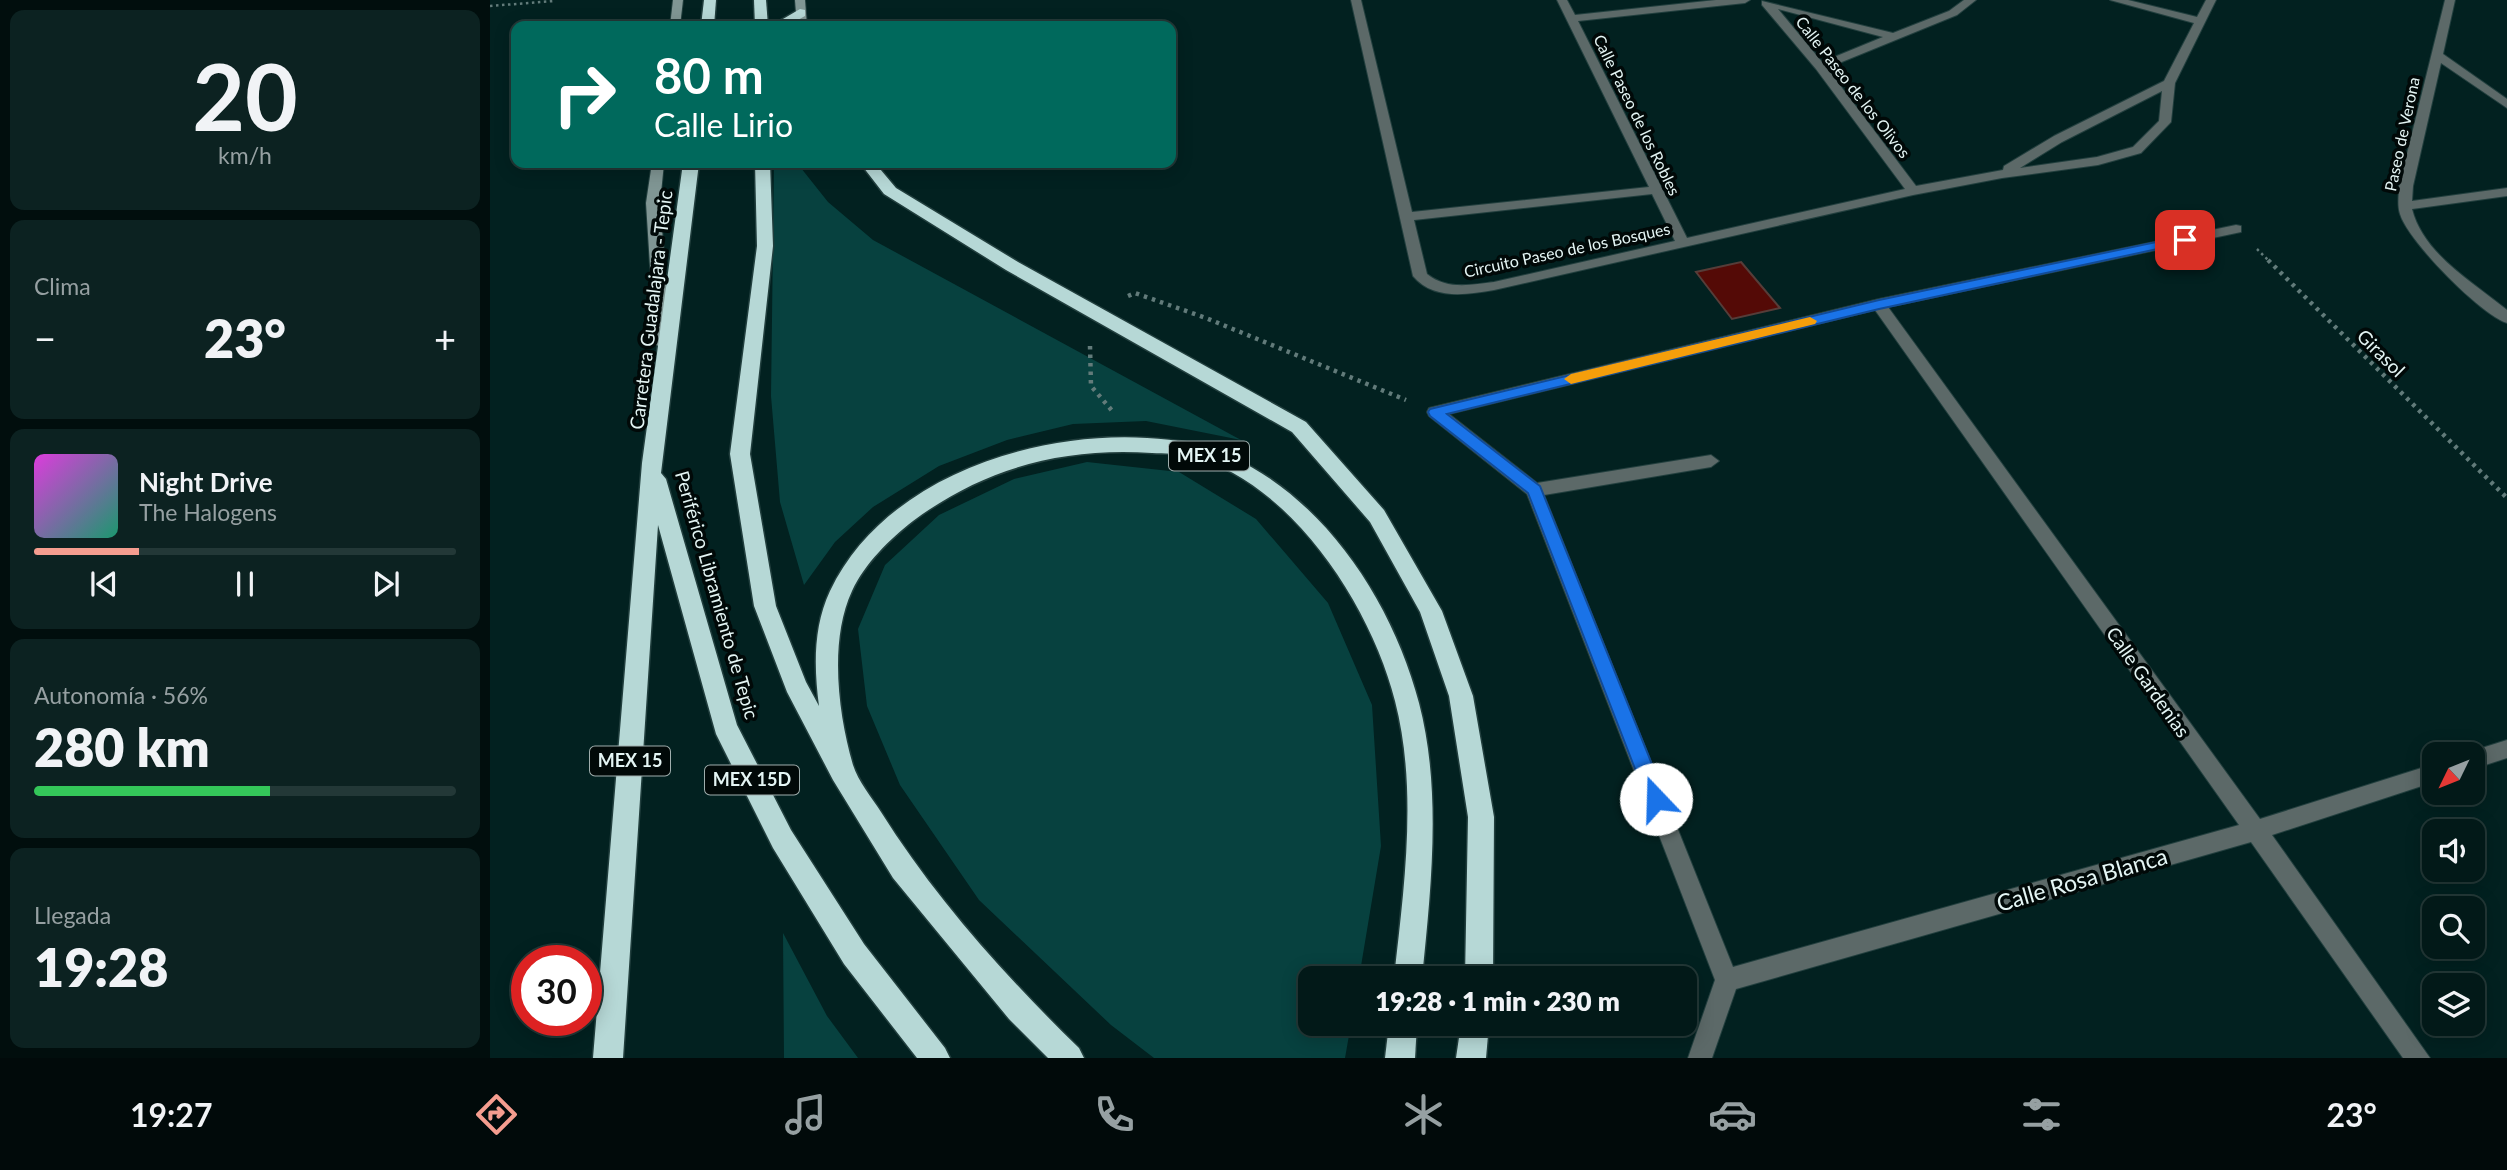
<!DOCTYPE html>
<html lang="es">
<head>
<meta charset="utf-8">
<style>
  body { margin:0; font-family:Lato,sans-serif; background:#0c2221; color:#f1f3f6; height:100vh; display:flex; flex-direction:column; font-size:26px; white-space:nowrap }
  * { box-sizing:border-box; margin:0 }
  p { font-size:23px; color:#96a0a2 }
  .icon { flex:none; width:38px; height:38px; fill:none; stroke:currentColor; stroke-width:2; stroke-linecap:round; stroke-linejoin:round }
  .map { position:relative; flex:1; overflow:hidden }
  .details { display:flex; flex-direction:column; gap:10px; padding:10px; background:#010e0d; width:490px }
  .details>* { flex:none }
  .top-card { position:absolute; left:21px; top:21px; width:665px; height:147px; border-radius:14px; box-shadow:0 4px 18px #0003,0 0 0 2px #233837; background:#00695c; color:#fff; overflow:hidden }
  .needle { width:46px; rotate:227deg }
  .buttons { position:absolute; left:1932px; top:742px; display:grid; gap:14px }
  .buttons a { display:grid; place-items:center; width:63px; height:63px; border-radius:14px; background:#021918; box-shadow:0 4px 18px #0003,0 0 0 2px #233837; font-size:35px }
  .speed { position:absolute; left:21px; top:945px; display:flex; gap:14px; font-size:35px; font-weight:700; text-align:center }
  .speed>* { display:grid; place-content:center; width:91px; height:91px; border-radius:50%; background:#021918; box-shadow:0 4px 18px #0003,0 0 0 2px #233837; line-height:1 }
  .speed .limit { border:10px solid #d22; background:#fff; color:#111 }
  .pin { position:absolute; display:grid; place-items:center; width:60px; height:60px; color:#fff; margin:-30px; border-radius:14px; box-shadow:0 4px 10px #0006 }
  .me { position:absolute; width:77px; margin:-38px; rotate:339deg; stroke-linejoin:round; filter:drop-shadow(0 0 5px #0008) }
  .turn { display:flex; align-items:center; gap:24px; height:147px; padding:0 28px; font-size:32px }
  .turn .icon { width:91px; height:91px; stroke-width:2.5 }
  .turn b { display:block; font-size:49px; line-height:60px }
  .big { font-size:52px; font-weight:800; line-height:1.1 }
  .details .card { flex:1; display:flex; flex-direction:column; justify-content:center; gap:10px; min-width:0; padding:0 24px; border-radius:14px; background:#0c2221 }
  .details .dial { align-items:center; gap:0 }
  .dial b { font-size:91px; line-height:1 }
  .song { display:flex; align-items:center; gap:21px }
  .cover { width:84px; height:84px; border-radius:10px; background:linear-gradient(135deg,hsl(300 70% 55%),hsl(160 70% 35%)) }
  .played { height:7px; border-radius:4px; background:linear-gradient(90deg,#f59d8f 25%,#233837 25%) }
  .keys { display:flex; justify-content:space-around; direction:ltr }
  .heat { display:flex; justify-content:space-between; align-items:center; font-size:38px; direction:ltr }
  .charge { height:10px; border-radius:5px; background:linear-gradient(90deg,#34c759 56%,#233837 0) }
  .trip { position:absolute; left:808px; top:966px; width:399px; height:70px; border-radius:14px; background:#021918; box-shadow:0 4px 18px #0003,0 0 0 2px #233837; font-weight:800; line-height:70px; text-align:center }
  .menu { display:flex; height:112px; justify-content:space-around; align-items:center; background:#010a0a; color:#96a0a2 }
  .menu .icon { width:49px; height:49px }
  .menu .active { color:#f59d8f }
  .menu b { font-size:32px; color:#f1f3f6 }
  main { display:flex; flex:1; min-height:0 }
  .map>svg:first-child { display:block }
  .green { fill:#07413f }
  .building { fill:#540a06; stroke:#563d39; stroke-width:2 }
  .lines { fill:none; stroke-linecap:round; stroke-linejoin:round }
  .street-casing { stroke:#223f3e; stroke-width:2 }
  .secondary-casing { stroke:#223f3e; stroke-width:2 }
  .highway-casing { stroke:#223f3e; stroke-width:3 }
  .path-far1 { stroke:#627b7a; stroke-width:2.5; stroke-dasharray:2.5 3.5; stroke-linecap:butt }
  .path { stroke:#627b7a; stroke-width:4.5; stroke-dasharray:3.5 5; stroke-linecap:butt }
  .street { fill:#5c6968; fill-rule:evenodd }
  .secondary { fill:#809694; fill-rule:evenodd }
  .highway { fill:#b6d8d6; fill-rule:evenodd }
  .route { fill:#1a73e8; stroke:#114b97; stroke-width:2 }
  .slow { fill:#f59e0b }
  .labels { text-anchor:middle; stroke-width:7; stroke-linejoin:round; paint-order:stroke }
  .far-street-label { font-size:16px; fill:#e4f5f4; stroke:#010908 }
  .shield { fill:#010908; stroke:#a0aead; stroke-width:2 }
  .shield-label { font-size:18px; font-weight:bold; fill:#e4f5f4 }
  .street-label { font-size:19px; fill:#e4f5f4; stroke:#010908 }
  .near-street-label { font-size:23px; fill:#e4f5f4; stroke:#010908 }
</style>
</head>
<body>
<main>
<section class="details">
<div class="card dial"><b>20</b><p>km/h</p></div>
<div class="card"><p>Clima</p>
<div class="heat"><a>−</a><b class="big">23°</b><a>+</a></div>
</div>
<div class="card">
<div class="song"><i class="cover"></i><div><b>Night Drive</b><p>The Halogens</p></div></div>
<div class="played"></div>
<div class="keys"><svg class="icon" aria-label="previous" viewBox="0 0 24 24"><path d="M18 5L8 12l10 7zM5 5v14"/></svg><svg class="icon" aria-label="pause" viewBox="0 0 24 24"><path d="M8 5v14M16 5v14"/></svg><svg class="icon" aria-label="next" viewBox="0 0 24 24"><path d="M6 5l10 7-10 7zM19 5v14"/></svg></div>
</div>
<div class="card"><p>Autonomía · 56%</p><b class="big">280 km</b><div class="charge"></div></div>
<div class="card"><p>Llegada</p><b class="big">19:28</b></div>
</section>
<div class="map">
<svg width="2017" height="1058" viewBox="0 0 2017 1058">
  <rect width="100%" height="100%" fill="#022120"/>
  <g class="green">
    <path d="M 284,163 L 307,163 L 338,202 L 383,240 L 751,440 L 656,421 L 583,424 L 517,440 L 449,466 L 383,507 L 345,542 L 314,585 L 290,502 L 281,396 Z"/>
    <path d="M 597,462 L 689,472 L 766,519 L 838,603 L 882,705 L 891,846 L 869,978 L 821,978 L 821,1024 L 861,1024 L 855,1058 L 664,1058 L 621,1025 L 489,900 L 410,785 L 377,706 L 368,629 L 395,565 L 449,515 L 524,479 Z"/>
    <path d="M 293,933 L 337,1016 L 368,1058 L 294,1058 Z"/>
  </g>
  <path class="building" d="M 1251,262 L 1290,308 L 1242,319 L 1206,272 Z"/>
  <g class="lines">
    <defs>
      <g id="street">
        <path d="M 861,0 L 871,0 L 922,212 L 1159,187 L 1067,0 L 1077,0 L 1085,15 L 1226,0 L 1260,0 L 1255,3 L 1088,21 L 1197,238 L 1415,189 L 1326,69 L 1272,5 L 1272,1 L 1403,33 L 1459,11 L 1474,0 L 1486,0 L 1467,15 L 1337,68 L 1426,186 L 1513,170 L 1514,166 L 1564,136 L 1674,81 L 1704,23 L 1620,0 L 1638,0 L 1707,17 L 1716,0 L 1726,0 L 1685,83 L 1681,122 L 1651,153 L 1608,165 L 1512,178 L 1423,195 L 1004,290 C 976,295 943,300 923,276 ZM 1288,9 L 1393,37 L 1332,62 ZM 1672,91 L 1669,121 L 1643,147 L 1607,157 L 1530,168 L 1572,142 ZM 1162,194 L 1185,241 L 1004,282 C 980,285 957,290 937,274 L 924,220 Z"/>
        <path d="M 1955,0 L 1965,0 L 1953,54 L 2017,99 L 2017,108 L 1951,63 L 1923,186 L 1922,201 L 2017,188 L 2017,196 L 1922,209 C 1933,254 1984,283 2017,310 L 2017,323 C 1991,315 1918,241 1910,214 C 1907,205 1909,195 1909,186 Z"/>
        <path d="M 1746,225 L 1751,226 L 1751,232 L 1398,307 L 1770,819 L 1944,764 L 1944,782 L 1782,835 L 1940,1058 L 1913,1058 L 1761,842 L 1246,989 L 1222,1058 L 1198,1058 L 1225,980 L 1037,494 L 939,416 L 937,412 L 939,408 L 1389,299 ZM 1385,310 L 1749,825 L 1243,967 L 1054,495 L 1221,467 L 1229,461 L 1221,455 L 1047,483 L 959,414 Z"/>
        <path d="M 2017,740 L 2017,758 L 1983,769 L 1983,754 L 1976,753 Z"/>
      </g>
      <g id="secondary">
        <path d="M 183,0 L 193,0 L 190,26 L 180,26 Z"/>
        <path d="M 305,0 L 315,0 L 317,26 L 307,26 Z"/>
        <path d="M 162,163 L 174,163 L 170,203 L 181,344 L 173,349 L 165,344 L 156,203 Z"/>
      </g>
      <g id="highway">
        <path d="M 214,0 L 226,0 L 224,26 L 211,26 Z"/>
        <path d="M 264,0 L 276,0 L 278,26 L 265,26 Z"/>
        <path d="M 310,9 L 315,10 L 315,16 L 297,26 L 281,26 Z"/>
        <path d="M 193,163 L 209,163 L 171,473 L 176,479 L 247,725 L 301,830 L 374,944 L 455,1048 L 460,1058 L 427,1058 L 354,964 L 283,848 L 226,734 L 168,525 L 133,1058 L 103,1058 L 152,463 Z"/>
        <path d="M 265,163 L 280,163 L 283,246 L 260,454 L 286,606 L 316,682 L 329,706 C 324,668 323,627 340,591 C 393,479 541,431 657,438 C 687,440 714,443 742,457 C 837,501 903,604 929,703 C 952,791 941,889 932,978 L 904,978 C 914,888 928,790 905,701 C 881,606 801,481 700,456 C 688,453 674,454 662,453 C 573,447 494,468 423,521 C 399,540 375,563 362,591 C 339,640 348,714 363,765 C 368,781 382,798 391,812 C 445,898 516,977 589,1048 L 594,1058 L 558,1058 L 519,1019 L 403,878 L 343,780 L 297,692 L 264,606 L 240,454 L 267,246 Z"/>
        <path d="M 370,163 L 385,163 L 406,188 L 528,262 L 816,422 L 894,510 L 952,611 L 983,696 L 1004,817 L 1003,978 L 975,978 L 978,817 L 959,696 L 930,612 L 880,522 L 802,432 L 516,270 L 394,194 Z"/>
        <path d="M 899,1024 L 927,1024 L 925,1058 L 895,1058 Z"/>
        <path d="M 971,1024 L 999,1024 L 996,1058 L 966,1058 Z"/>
      </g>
    </defs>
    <use href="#street" class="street-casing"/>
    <use href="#secondary" class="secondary-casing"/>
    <use href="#highway" class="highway-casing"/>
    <g class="path-far1">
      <path d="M 0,6 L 64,1"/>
      <path d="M 1767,249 L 1779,261"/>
    </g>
    <g class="path">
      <path d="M 1778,260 L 2017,498"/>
      <path d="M 638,296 L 645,293 L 716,318 L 916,400"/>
      <path d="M 600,346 L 601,386 L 624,413"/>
    </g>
    <use href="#street" class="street"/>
    <use href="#secondary" class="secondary"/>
    <use href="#highway" class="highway"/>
  </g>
  <path class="route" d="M 1695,236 L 1700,237 L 1700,242 L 1389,309 L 957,414 L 1050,486 L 1176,799 L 1173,805 L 1166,808 L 1159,805 L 1038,493 L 940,416 L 938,412 L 940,409 L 1389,300 Z"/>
  <path class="slow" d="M 1320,317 L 1327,321 L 1325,324 L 1081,384 L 1074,379 L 1081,374 Z"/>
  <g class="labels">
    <g class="far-street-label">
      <text transform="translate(1363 87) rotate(52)" y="6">Calle Paseo de los Olivos</text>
      <text transform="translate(1147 115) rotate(64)" y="6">Calle Paseo de los Robles</text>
      <text transform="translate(1912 134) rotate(-78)" y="6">Paseo de Verona</text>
      <text transform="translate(1077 250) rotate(-12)" y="6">Circuito Paseo de los Bosques</text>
    </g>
    <g class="shield">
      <rect x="679" y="441.5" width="80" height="29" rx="5"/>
      <rect x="100" y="746.5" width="80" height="29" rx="5"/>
      <rect x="215" y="765.5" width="94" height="29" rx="5"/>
    </g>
    <g class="shield-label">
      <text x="719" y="462">MEX 15</text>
      <text x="140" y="767">MEX 15</text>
      <text x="262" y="786">MEX 15D</text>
    </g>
    <g class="street-label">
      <text transform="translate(161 310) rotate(-83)" y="7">Carretera Guadalajara - Tepic</text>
      <text transform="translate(1891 353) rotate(45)" y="7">Girasol</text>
      <text transform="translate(227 595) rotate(74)" y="7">Periférico Libramiento de Tepic</text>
      <text transform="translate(1658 682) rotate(55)" y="7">Calle Gardenias</text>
    </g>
    <g class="near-street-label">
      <text transform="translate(1592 880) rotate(-16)" y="8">Calle Rosa Blanca</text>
    </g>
  </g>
</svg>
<div class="buttons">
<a><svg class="needle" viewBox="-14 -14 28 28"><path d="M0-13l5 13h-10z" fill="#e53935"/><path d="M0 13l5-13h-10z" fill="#96a0a2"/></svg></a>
<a><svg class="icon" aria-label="sound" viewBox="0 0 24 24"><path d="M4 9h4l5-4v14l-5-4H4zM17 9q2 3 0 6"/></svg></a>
<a><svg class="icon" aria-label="search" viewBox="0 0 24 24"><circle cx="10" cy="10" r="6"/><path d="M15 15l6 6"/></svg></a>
<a><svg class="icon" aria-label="layers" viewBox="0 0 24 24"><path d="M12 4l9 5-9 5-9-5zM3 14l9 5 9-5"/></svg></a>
</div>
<div class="speed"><div class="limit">30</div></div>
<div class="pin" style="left:1695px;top:240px;background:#d93025"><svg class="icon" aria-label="arrive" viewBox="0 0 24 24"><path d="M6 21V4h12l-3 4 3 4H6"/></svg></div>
<svg class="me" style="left:1166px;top:799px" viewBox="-20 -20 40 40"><circle r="19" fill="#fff"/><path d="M0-13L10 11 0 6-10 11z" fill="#1a73e8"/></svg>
<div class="trip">19:28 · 1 min · 230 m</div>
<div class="top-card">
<div class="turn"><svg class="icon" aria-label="right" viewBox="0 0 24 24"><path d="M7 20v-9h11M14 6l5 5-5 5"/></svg><div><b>80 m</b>Calle Lirio</div></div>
</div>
</div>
</main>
<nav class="menu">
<b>19:27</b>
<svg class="icon active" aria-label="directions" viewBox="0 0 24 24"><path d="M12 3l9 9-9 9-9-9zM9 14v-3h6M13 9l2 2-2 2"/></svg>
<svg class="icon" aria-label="music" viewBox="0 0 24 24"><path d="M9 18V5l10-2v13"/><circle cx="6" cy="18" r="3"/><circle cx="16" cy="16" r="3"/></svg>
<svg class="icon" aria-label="phone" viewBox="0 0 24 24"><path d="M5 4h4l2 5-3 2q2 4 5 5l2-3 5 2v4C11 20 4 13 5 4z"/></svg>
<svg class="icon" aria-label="climate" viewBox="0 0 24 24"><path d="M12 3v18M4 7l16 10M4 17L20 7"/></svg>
<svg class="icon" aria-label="car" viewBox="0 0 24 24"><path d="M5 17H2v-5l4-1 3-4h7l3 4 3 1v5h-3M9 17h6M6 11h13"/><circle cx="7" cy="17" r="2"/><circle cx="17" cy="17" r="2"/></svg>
<svg class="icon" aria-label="filters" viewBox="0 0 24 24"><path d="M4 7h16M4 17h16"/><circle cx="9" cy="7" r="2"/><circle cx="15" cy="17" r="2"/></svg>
<b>23°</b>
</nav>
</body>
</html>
